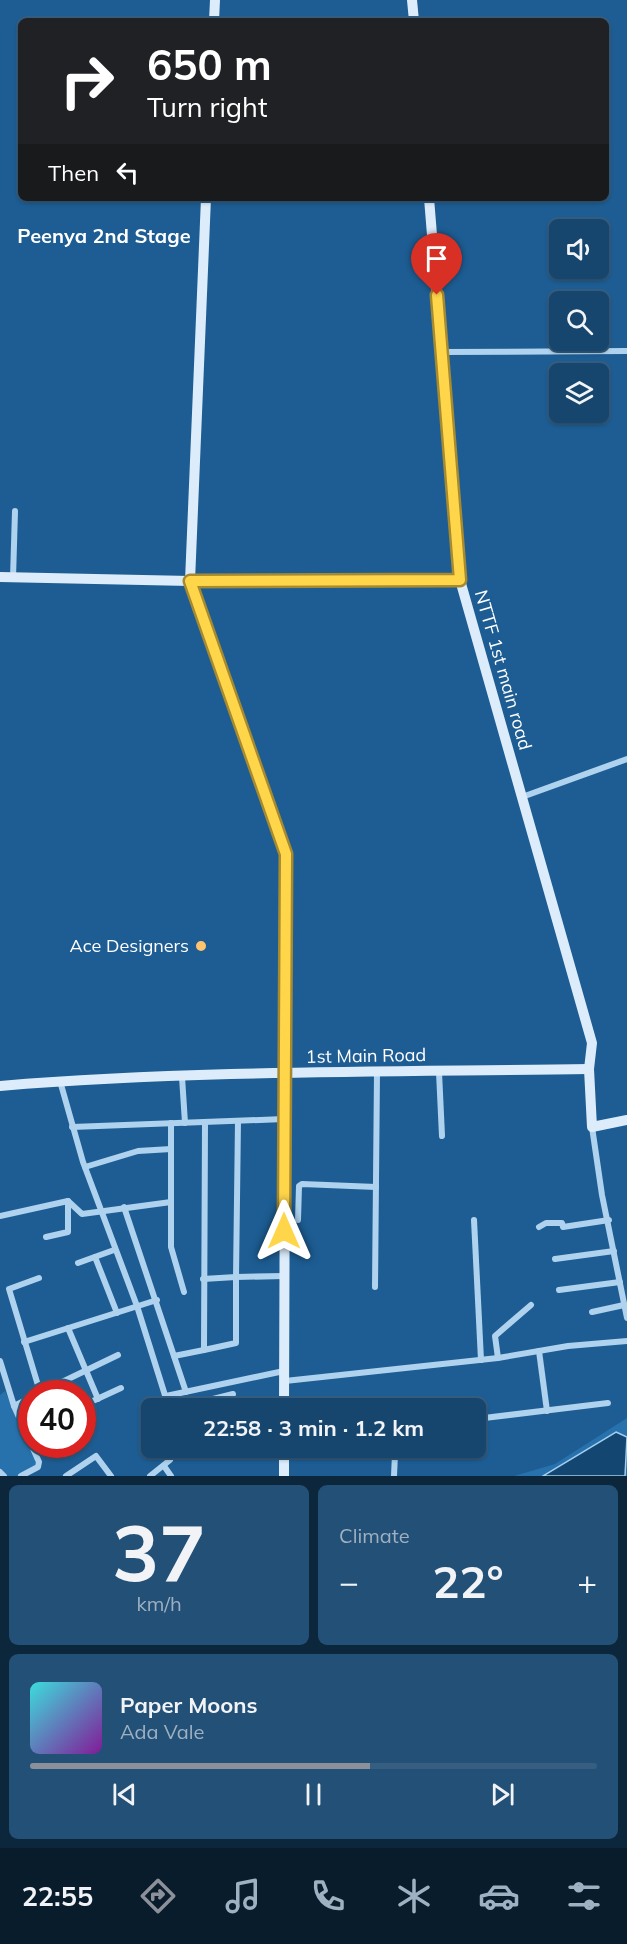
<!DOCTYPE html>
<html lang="en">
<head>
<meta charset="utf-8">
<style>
  body { margin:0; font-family:Mulish,sans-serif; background:#235076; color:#f1f3f6; height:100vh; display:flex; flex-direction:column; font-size:22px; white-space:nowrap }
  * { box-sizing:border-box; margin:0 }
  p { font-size:20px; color:#9eb1c2 }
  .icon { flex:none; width:33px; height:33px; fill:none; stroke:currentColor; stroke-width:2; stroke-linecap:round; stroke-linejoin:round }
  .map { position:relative; height:1476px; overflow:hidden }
  .drawer { display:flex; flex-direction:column; gap:9px; padding:9px; background:#0c263c; flex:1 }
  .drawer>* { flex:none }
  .top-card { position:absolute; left:18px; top:18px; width:591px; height:183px; border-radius:9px; box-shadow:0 2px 4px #0004,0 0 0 2px #355e81; background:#202124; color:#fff; overflow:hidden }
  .buttons { position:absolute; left:549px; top:219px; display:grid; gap:12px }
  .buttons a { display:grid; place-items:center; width:60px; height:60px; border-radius:9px; background:#16466e; box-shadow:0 2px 4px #0004,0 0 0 2px #355e81; font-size:30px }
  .speed { position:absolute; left:18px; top:1380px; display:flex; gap:12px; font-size:30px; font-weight:700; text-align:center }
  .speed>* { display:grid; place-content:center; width:78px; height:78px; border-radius:50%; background:#16466e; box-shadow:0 2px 4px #0004,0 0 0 2px #355e81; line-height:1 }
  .speed .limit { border:9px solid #d22; background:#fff; color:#111 }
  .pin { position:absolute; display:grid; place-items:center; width:51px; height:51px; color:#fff; margin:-62px -26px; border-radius:50% 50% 50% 0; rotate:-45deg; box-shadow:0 0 6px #0007 }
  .pin .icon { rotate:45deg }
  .me { position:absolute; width:66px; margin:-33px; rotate:0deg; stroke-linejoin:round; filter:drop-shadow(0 0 4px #0008) }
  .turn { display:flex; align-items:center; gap:21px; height:126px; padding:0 30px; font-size:27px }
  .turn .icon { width:78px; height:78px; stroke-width:2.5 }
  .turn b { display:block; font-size:42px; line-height:51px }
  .then { display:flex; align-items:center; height:57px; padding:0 30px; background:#0003; gap:12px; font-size:22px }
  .big { font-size:45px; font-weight:700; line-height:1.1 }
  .drawer .tile { flex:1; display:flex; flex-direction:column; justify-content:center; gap:9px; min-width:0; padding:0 21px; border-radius:9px; background:#235076 }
  .drawer .dial { align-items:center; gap:0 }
  .dial b { font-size:78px; line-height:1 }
  .song { display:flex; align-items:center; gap:18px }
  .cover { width:72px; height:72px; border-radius:9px; background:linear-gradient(135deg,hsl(180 70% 55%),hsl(290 70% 35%)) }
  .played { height:6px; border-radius:3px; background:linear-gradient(90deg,#8c9099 60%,#355e81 60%) }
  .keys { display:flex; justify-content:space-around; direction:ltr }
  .heat { display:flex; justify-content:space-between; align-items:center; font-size:33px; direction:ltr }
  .drawer .tiles { flex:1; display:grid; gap:9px; grid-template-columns:1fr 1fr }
  .tile:last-child { grid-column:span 2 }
  .trip { position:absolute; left:141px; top:1398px; width:345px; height:60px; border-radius:9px; background:#16466e; box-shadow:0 2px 4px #0004,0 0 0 2px #355e81; font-weight:700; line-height:60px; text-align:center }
  .tabs { display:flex; height:96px; justify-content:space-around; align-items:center; background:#091c2c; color:#9eb1c2 }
  .tabs .icon { width:42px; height:42px }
  .tabs .current { color:#8c9099 }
  .tabs b { font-size:27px; color:#f1f3f6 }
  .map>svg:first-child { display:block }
  .green { fill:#2771ac }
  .water { fill:#144672; stroke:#a3cff0; stroke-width:1.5 }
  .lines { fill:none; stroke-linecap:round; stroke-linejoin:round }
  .street { stroke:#afd2ee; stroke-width:6 }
  .secondary { stroke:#dcecfa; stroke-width:10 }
  .route-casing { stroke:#a68a30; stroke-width:15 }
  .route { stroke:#ffd54a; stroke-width:10 }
  .poi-dot { fill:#fec56e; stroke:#1d5d93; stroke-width:2 }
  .labels { text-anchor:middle; stroke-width:6; stroke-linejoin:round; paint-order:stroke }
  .street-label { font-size:18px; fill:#fff; stroke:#1d5d93 }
  .poi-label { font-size:18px; fill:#fff; stroke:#1d5d93; text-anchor:end }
  .neighbourhood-label { font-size:20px; font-weight:bold; fill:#fff; stroke:#1d5d93 }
</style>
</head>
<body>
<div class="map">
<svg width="627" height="1476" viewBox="0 0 627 1476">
  <rect width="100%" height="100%" fill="#1d5d93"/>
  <g class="green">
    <path d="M 5,1391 L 40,1468 L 25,1476 L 4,1476 L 0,1470 L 0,1395 Z"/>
    <path d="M 627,1418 L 627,1476 L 514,1476 L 555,1464 Z"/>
  </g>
  <path class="water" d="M 616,1432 L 627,1437 L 625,1476 L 543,1476 Z"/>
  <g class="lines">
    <g class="street">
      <path d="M 441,352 L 627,351"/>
      <path d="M 13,578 L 15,511"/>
      <path d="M 522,797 L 627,759"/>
      <path d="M 439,1072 L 442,1136"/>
      <path d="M 182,1077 L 185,1123"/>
      <path d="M 60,1081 L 83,1162 L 137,1306 L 169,1408"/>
      <path d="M 238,1121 L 236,1277 L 284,1276"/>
      <path d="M 171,1123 L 171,1247 L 184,1292"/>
      <path d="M 72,1127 L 284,1119"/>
      <path d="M 592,1127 L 602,1195 L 627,1318"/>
      <path d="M 85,1167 L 138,1151 L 171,1149"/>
      <path d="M 124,1207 L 186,1392"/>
      <path d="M 0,1216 L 68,1201 L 82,1214 L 171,1202"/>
      <path d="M 298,1220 L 299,1186 L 302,1184 L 376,1187"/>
      <path d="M 474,1220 L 481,1360"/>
      <path d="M 539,1227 L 546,1223 L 562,1223 L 563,1227 L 609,1220"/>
      <path d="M 46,1237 L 68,1232 L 68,1201"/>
      <path d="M 95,1257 L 117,1313"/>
      <path d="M 555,1259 L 614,1251"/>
      <path d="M 78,1263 L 114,1250"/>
      <path d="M 39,1278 L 9,1289 L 40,1392"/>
      <path d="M 203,1279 L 236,1277 L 236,1343 L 204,1350"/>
      <path d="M 375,1287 L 377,1073"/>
      <path d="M 559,1290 L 620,1282"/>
      <path d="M 592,1312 L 624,1305"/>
      <path d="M 68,1328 L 98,1399"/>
      <path d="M 24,1342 L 157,1300"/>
      <path d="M 539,1351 L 547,1411"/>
      <path d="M 174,1356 L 204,1350 L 205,1122"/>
      <path d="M 498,1358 L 495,1336 L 531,1305"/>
      <path d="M 0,1361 L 14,1406 L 32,1397"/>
      <path d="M 285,1381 L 498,1358 L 568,1346 L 627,1341"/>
      <path d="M 37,1394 L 118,1355"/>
      <path d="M 166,1396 L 284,1371"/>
      <path d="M 14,1406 L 39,1462 L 38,1467 L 21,1476"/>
      <path d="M 82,1406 L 121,1388"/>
      <path d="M 177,1408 L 233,1394"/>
      <path d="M 476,1419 L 608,1403"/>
      <path d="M 164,1466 L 171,1476"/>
      <path d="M 0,1472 L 4,1476"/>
      <path d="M 66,1476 L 96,1456 L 111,1476"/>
      <path d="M 150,1476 L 170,1460 L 174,1448"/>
      <path d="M 394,1476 L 395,1454"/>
    </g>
    <g class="secondary">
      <path d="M 412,0 L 414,21"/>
      <path d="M 214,21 L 215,0"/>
      <path d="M 206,198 L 190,581 L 286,854 L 284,1408"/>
      <path d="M 429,198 L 460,580 L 592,1043 L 589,1069 L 592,1127 L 627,1120"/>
      <path d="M 0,577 L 190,581 L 460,580"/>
      <path d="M 0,1086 C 196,1070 393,1072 589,1069"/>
      <path d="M 284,1476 L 284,1448"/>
    </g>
  </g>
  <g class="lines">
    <defs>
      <path id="route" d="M 284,1231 L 286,854 L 190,581 L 460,580 L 437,295"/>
    </defs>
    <use href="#route" class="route-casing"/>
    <use href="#route" class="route"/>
  </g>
  <circle class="poi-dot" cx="201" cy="946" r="6"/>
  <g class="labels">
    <g class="street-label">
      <text transform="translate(503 670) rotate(74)" y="6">NTTF 1st main road</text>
      <text transform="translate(366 1056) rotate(-1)" y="6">1st Main Road</text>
    </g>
    <g class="poi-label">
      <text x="189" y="952">Ace Designers</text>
    </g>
    <g class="neighbourhood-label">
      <text x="104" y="243">Peenya 2nd Stage</text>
    </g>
  </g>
</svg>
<div class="buttons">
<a><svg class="icon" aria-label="sound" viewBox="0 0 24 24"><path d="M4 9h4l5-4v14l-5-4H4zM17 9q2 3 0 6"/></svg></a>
<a><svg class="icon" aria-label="search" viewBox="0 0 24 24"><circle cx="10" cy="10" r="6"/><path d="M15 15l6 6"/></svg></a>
<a><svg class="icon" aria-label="layers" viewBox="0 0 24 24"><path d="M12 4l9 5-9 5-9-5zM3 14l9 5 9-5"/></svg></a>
</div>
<div class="speed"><div class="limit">40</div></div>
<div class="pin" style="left:437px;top:295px;background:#d93025"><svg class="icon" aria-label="arrive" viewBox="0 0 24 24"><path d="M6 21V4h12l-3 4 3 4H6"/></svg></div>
<svg class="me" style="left:284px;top:1231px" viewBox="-20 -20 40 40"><path d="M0-17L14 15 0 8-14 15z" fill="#ffd54a" stroke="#fff" stroke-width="4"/></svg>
<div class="trip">22:58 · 3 min · 1.2 km</div>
<div class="top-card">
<div class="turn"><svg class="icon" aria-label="right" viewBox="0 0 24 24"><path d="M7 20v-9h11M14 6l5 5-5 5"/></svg><div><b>650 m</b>Turn right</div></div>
<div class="then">Then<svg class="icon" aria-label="left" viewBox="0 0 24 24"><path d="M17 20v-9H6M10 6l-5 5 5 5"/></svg></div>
</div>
</div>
<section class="drawer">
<div class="tiles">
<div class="tile dial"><b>37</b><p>km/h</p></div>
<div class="tile"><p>Climate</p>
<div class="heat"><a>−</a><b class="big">22°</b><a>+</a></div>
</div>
<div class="tile">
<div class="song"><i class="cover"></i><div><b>Paper Moons</b><p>Ada Vale</p></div></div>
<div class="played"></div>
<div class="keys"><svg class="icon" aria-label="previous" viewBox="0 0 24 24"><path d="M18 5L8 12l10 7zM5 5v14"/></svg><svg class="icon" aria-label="pause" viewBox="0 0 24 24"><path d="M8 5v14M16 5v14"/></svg><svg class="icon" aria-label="next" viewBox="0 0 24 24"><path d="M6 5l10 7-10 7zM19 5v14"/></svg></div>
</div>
</div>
</section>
<nav class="tabs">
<b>22:55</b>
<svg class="icon current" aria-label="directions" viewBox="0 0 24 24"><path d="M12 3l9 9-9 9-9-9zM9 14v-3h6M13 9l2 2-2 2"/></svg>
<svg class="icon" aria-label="music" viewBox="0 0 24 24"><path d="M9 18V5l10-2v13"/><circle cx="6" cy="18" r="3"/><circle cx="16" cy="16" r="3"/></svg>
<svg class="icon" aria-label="phone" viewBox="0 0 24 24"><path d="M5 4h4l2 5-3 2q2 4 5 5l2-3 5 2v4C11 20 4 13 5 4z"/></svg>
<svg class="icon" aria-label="climate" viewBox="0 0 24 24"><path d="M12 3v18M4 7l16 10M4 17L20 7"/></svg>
<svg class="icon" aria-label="car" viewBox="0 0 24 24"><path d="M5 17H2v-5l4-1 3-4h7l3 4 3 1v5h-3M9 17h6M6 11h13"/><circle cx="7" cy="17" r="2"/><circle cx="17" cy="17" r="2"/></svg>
<svg class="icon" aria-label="filters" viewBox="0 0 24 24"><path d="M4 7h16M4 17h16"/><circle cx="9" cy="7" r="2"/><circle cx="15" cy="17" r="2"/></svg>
</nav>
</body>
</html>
